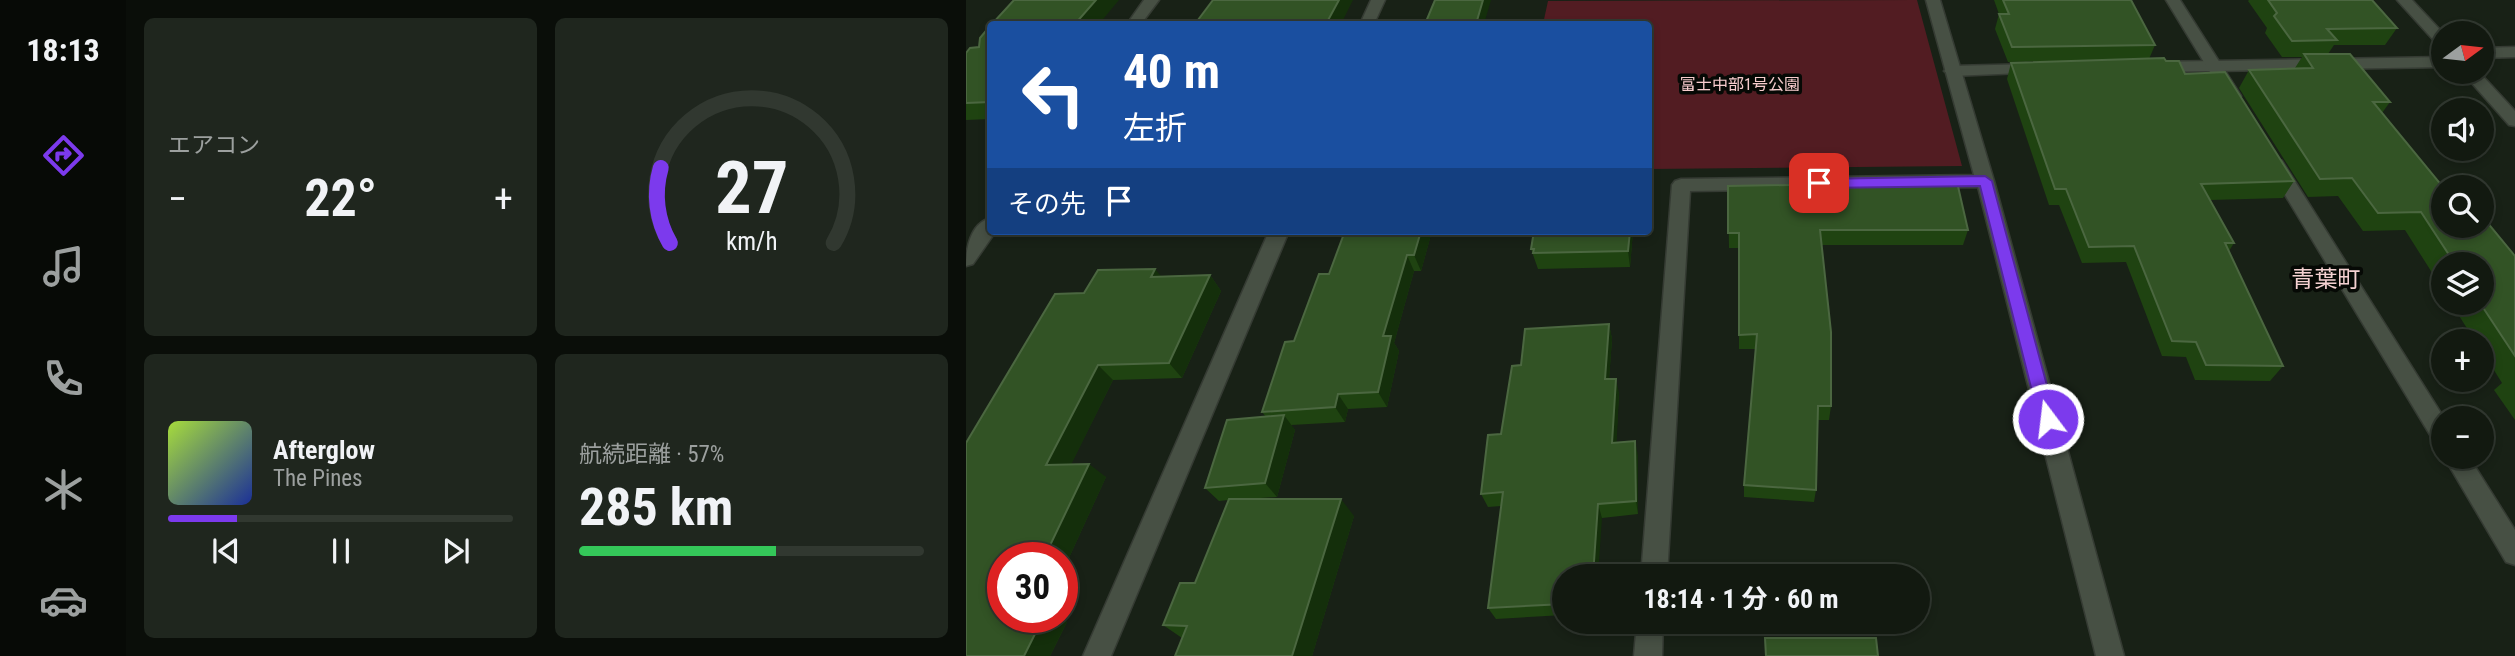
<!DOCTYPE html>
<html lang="ja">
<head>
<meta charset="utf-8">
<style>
  body { margin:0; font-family:"Roboto Condensed","Noto Sans JP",sans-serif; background:#1f261e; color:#f1f3f6; height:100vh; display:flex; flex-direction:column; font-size:26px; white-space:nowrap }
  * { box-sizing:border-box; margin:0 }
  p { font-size:23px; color:#9ca09f }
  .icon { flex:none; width:38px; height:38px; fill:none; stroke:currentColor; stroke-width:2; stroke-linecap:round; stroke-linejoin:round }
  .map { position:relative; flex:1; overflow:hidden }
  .details { display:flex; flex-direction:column; gap:18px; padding:18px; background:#0a0e09; width:840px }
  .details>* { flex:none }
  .guide { position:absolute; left:21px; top:21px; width:665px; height:214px; border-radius:7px; box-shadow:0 4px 10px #0003,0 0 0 2px #313830; background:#1a4fa0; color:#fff; overflow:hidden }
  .needle { width:46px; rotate:75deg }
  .buttons { position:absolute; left:1465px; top:21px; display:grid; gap:14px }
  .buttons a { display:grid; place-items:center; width:63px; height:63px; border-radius:50%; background:#121910; box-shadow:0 4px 10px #0003,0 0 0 2px #313830; font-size:35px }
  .speed { position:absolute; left:21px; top:542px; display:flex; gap:14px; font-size:35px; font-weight:700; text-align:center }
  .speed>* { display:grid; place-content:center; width:91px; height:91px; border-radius:50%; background:#121910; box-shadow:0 4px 10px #0003,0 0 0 2px #313830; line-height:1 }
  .speed .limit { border:10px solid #d22; background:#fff; color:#111 }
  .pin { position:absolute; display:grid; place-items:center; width:60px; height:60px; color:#fff; margin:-30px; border-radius:14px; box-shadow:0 4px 10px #0006 }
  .me { position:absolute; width:77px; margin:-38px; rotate:345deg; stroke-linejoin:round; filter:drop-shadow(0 0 5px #0008) }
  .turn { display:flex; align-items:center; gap:24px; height:147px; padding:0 21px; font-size:32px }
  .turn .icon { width:91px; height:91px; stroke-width:2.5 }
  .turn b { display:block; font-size:49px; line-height:60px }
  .then { display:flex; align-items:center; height:66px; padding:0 21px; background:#0003; gap:14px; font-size:26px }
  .big { font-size:52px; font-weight:700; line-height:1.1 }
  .details .widget { flex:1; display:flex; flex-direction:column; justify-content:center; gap:10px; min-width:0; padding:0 24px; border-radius:10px; background:#1f261e }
  .details .dial { align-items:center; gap:0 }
  .dial svg { height:182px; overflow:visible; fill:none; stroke:#313830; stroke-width:7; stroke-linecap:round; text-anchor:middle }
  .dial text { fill:#f1f3f6; stroke:none }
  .song { display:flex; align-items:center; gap:21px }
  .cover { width:84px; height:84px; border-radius:10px; background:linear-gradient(135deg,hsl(80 70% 55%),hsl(230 70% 35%)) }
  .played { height:7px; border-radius:4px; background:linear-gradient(90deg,#7c3aed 20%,#313830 20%) }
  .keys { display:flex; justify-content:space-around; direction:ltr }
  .heat { display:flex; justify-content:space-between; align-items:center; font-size:38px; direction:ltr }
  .charge { height:10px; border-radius:5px; background:linear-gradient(90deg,#34c759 57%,#313830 0) }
  .details .tiles { flex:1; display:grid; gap:18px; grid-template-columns:repeat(2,1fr) }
  .trip { position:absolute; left:586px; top:564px; width:378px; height:70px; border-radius:35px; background:#121910; box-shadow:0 4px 10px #0003,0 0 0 2px #313830; font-weight:700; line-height:70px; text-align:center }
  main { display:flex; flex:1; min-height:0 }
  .menu { display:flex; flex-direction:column; width:126px; justify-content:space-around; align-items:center; background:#070a06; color:#9ca09f }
  .menu .icon { width:49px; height:49px }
  .menu .active { color:#7c3aed }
  .menu b { font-size:32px; color:#f1f3f6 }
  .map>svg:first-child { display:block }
  .green { fill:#521c22 }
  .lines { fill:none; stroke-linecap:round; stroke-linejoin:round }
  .service-casing { stroke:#353b33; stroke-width:3 }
  .minor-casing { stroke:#353b33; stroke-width:3 }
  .service { fill:#475044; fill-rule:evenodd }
  .minor { fill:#475044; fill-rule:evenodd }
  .wall { fill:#1f4311 }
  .shaded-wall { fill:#142f0b }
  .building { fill:#325325; stroke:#4b6740; stroke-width:2 }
  .route { fill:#7c3aed; stroke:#51269a; stroke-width:2 }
  .labels { text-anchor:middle; stroke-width:7; stroke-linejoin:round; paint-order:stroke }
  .far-park-label { font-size:16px; fill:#f7cccd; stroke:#060905 }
  .quarter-label { font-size:23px; fill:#f4d1d1; stroke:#060905 }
</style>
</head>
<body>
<main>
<nav class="menu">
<b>18:13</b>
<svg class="icon active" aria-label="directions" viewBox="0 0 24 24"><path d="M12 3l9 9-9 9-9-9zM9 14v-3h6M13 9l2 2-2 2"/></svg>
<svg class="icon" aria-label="music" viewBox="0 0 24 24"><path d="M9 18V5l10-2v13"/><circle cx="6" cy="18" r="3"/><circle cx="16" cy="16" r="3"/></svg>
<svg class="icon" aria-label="phone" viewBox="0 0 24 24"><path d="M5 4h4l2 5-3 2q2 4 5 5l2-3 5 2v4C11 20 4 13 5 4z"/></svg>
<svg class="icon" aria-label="climate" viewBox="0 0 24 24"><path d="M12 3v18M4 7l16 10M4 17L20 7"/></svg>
<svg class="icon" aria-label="car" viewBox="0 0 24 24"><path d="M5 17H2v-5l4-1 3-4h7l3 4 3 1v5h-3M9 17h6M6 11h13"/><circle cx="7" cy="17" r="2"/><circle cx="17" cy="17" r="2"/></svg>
</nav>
<section class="details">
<div class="tiles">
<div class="widget"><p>エアコン</p>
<div class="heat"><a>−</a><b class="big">22°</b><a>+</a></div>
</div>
<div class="widget dial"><svg viewBox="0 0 100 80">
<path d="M14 69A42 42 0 1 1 86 69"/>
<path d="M14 69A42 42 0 0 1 10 36" stroke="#7c3aed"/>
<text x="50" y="56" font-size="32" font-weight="700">27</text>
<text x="50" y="72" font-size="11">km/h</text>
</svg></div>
<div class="widget">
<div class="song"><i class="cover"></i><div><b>Afterglow</b><p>The Pines</p></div></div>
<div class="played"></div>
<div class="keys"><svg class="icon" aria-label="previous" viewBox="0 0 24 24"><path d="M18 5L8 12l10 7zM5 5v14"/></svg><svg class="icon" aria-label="pause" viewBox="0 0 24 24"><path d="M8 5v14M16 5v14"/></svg><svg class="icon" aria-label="next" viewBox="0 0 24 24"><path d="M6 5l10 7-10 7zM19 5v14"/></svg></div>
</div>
<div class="widget"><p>航続距離 · 57%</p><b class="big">285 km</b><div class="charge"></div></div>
</div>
</section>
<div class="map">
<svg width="1549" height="656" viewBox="0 0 1549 656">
  <rect width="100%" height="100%" fill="#182116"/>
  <path class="green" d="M 951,0 L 996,166 L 683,169 L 682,24 L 577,24 L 582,1 Z"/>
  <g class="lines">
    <defs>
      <g id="service">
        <path d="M 1477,57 L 1477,67 L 1187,72 L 1179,67 L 1187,62 Z"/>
        <path d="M 1071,64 L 1079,69 L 1077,72 L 986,76 L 978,71 L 986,66 Z"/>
      </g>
      <g id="minor">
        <path d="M 178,0 L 193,0 L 175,24 L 161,24 Z"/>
        <path d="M 405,0 L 419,0 L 408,24 L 394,24 Z"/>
        <path d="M 960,0 L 974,0 L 1028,181 L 1158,656 L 1130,656 L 1012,187 L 724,191 L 701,576 L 675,576 L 706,185 L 709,181 L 715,179 L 1008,175 Z"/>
        <path d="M 1200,0 L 1214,0 L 1275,96 L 1273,100 L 1261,100 Z"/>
        <path d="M 1431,0 L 1446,0 L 1477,33 L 1477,47 L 1472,45 Z"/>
        <path d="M 1549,47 L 1549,57 L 1516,58 L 1516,48 Z"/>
        <path d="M 1496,72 L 1513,72 L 1549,111 L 1549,126 L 1543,125 Z"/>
        <path d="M 1310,159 L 1316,161 L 1478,418 L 1477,446 L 1469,443 L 1301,165 Z"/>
        <path d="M 24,218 L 24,231 L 30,231 L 7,264 L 0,266 C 0,249 4,224 24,218 Z"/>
        <path d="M 303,231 L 323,231 L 145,656 L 117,656 Z"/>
        <path d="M 1478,457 L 1503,457 L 1549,530 L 1549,565 L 1540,562 Z"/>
        <path d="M 671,621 L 697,621 L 696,656 L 668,656 Z"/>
      </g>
    </defs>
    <use href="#service" class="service-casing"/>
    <use href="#minor" class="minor-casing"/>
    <use href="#service" class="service"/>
    <use href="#minor" class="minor"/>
  </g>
  <g class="wall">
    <path d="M 1028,0 L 1165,0 L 1189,45 L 1183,59 L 1200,61 L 1219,74 L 1328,181 L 1317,198 L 1244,200 L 1268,243 L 1263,251 L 1317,366 L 1304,381 L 1229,380 L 1220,357 L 1196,356 L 1160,262 L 1116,263 L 1093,205 L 1083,205 L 1041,79 L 1045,63 L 1104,61 L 1042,62 L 1029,29 L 1033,14 Z"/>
    <path d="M 1283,0 L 1406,0 L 1431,28 L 1419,45 L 1368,45 L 1362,54 L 1424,102 L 1416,113 L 1477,187 L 1549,256 L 1549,420 L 1528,390 L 1536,383 L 1516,351 L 1516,341 L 1509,341 L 1485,303 L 1516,303 L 1516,264 L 1477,264 L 1477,290 L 1439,230 L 1397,231 L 1372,196 L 1342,197 L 1273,88 L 1283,70 L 1329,68 L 1336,57 L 1316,57 L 1299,33 L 1301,28 L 1282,1 Z"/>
    <path d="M 24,26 L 24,119 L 0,120 L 0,53 L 13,47 Z"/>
    <path d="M 762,186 L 1002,230 L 997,245 L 855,245 L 865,406 L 863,420 L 851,420 L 850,490 L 848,502 L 778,497 L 778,485 L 790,349 L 773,349 L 773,248 L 763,248 Z"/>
    <path d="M 466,231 L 455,271 L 448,271 L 428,343 L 433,351 L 421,407 L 382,409 L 379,422 L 325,425 L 329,430 L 311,497 L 280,499 L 388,516 L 346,656 L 209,656 L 216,638 L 197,625 L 229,583 L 262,500 L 253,501 L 239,488 L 300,417 L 296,412 L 328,341 L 363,274 Z"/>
    <path d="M 667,231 L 664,267 L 572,269 L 565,249 Z"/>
    <path d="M 244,275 L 255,291 L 216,378 L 147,380 L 105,464 L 140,477 L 96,573 L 96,558 L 37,618 L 94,618 L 101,622 L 84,656 L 0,656 L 118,293 L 195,276 Z"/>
    <path d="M 643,324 L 646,339 L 643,379 L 653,393 L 650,443 L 672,455 L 672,514 L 636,518 L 598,576 L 598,615 L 530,619 L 522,608 L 535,506 L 522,507 L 515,494 L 535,434 Z"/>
  </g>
  <g class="shaded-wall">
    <path d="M 130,0 L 153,0 L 133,24 L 109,24 Z"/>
    <path d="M 373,0 L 387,0 L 375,24 L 360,24 Z"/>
    <path d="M 517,0 L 525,0 L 518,24 L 510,24 Z"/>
    <path d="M 455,231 L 466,231 L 455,271 L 448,255 Z"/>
    <path d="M 664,231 L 667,231 L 664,267 L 662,251 Z"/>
    <path d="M 441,255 L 448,271 L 428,343 L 433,351 L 421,407 L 412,392 L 417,336 Z"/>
    <path d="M 189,269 L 202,284 L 185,277 Z"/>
    <path d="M 244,275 L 255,291 L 216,378 L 203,363 Z"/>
    <path d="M 643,324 L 646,339 L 642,394 L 639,379 Z"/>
    <path d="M 132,365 L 147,380 L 98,479 L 80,465 Z"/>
    <path d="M 650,379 L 653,393 L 650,457 L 646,443 Z"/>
    <path d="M 372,394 L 382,409 L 379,422 L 369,407 Z"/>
    <path d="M 318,415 L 329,430 L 311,497 L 299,483 Z"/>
    <path d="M 669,441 L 672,455 L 672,514 L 670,501 Z"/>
    <path d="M 123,464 L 140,477 L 96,573 L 96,558 L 78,558 Z"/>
    <path d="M 375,499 L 388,516 L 346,656 L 326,656 Z"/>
    <path d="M 632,504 L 636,518 L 632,576 L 627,576 Z"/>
    <path d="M 77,618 L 94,618 L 101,622 L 84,656 L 58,656 Z"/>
  </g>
  <g class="building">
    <path d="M 48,0 L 130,0 L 109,24 L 26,24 Z"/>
    <path d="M 247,0 L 373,0 L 360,24 L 229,24 Z"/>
    <path d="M 469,0 L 517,0 L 510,24 L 459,24 Z"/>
    <path d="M 1037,0 L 1165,0 L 1189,45 L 1046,47 L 1033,14 L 1043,14 Z"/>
    <path d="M 1302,0 L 1406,0 L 1431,28 L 1361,29 L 1371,40 L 1326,41 L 1308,16 L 1311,13 Z"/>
    <path d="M 24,26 L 24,102 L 0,103 L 0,53 L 4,48 L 13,47 L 14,38 Z"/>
    <path d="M 1338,54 L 1384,54 L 1424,102 L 1407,102 L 1477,187 L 1477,226 L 1516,226 L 1516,216 L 1549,256 L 1549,356 L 1514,303 L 1516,303 L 1516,264 L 1489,264 L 1455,212 L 1412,213 L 1386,178 L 1354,179 L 1283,70 L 1347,68 Z"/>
    <path d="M 1198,58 L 1200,61 L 1213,61 L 1219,74 L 1259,72 L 1328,181 L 1235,184 L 1268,243 L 1259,243 L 1317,366 L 1240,365 L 1230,342 L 1206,341 L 1168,246 L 1123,247 L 1100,189 L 1089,189 L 1045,63 Z"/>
    <path d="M 991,182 L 1002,230 L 854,230 L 865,332 L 865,406 L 852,406 L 850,490 L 778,485 L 791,334 L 773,335 L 773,233 L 762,233 L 762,186 Z"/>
    <path d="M 379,231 L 455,231 L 448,255 L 441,255 L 417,336 L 425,336 L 412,392 L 372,394 L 369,407 L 296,412 L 319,342 L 328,341 L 353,274 L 363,274 Z"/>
    <path d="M 568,231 L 664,231 L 662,251 L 567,253 L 568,249 L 565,249 Z"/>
    <path d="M 189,269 L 185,277 L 244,275 L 203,363 L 132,365 L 80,465 L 123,464 L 78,558 L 37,558 L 37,618 L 77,618 L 58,656 L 0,656 L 0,443 L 89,294 L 118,293 L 132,270 Z"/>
    <path d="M 643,324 L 639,379 L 650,379 L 646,443 L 669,441 L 670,501 L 632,504 L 627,576 L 598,576 L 598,604 L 522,608 L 537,492 L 515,494 L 522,435 L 535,434 L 546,366 L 555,365 L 559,329 Z"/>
    <path d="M 318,415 L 299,483 L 239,488 L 261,420 Z"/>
    <path d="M 263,499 L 375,499 L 326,656 L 209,656 L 221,626 L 197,625 L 214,583 L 229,583 Z"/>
    <path d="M 799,638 L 910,638 L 912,656 L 800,656 Z"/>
  </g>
  <path class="route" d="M 1019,176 L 1026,181 L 1090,419 L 1088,424 L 1082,426 L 1075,424 L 1073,419 L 1014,186 L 853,188 L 847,183 L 853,179 Z"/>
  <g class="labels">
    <g class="far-park-label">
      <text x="774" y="90">富士中部1号公園</text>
    </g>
    <g class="quarter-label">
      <text x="1360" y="287">青葉町</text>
    </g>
  </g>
</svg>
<div class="buttons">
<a><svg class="needle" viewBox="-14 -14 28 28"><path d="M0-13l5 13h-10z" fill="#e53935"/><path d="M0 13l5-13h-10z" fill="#9ca09f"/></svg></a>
<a><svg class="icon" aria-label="sound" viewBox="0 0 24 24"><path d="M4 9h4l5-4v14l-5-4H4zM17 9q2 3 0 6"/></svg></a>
<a><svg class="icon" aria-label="search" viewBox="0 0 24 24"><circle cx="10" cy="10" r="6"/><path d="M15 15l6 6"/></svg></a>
<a><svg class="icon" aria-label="layers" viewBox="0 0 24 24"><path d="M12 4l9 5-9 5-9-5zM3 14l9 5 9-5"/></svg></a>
<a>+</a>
<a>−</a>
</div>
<div class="speed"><div class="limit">30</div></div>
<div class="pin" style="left:853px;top:183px;background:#d93025"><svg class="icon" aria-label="arrive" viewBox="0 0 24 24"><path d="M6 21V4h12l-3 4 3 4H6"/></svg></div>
<svg class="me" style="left:1082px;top:419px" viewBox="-20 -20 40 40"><circle r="17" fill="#7c3aed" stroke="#fff" stroke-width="3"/><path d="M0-11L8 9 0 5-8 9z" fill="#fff"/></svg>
<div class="trip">18:14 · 1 分 · 60 m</div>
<div class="guide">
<div class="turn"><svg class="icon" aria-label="left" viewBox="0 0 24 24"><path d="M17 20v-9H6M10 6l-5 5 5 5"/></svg><div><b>40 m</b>左折</div></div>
<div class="then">その先<svg class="icon" aria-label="arrive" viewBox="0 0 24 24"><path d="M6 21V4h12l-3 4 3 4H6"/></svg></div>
</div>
</div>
</main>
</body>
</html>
